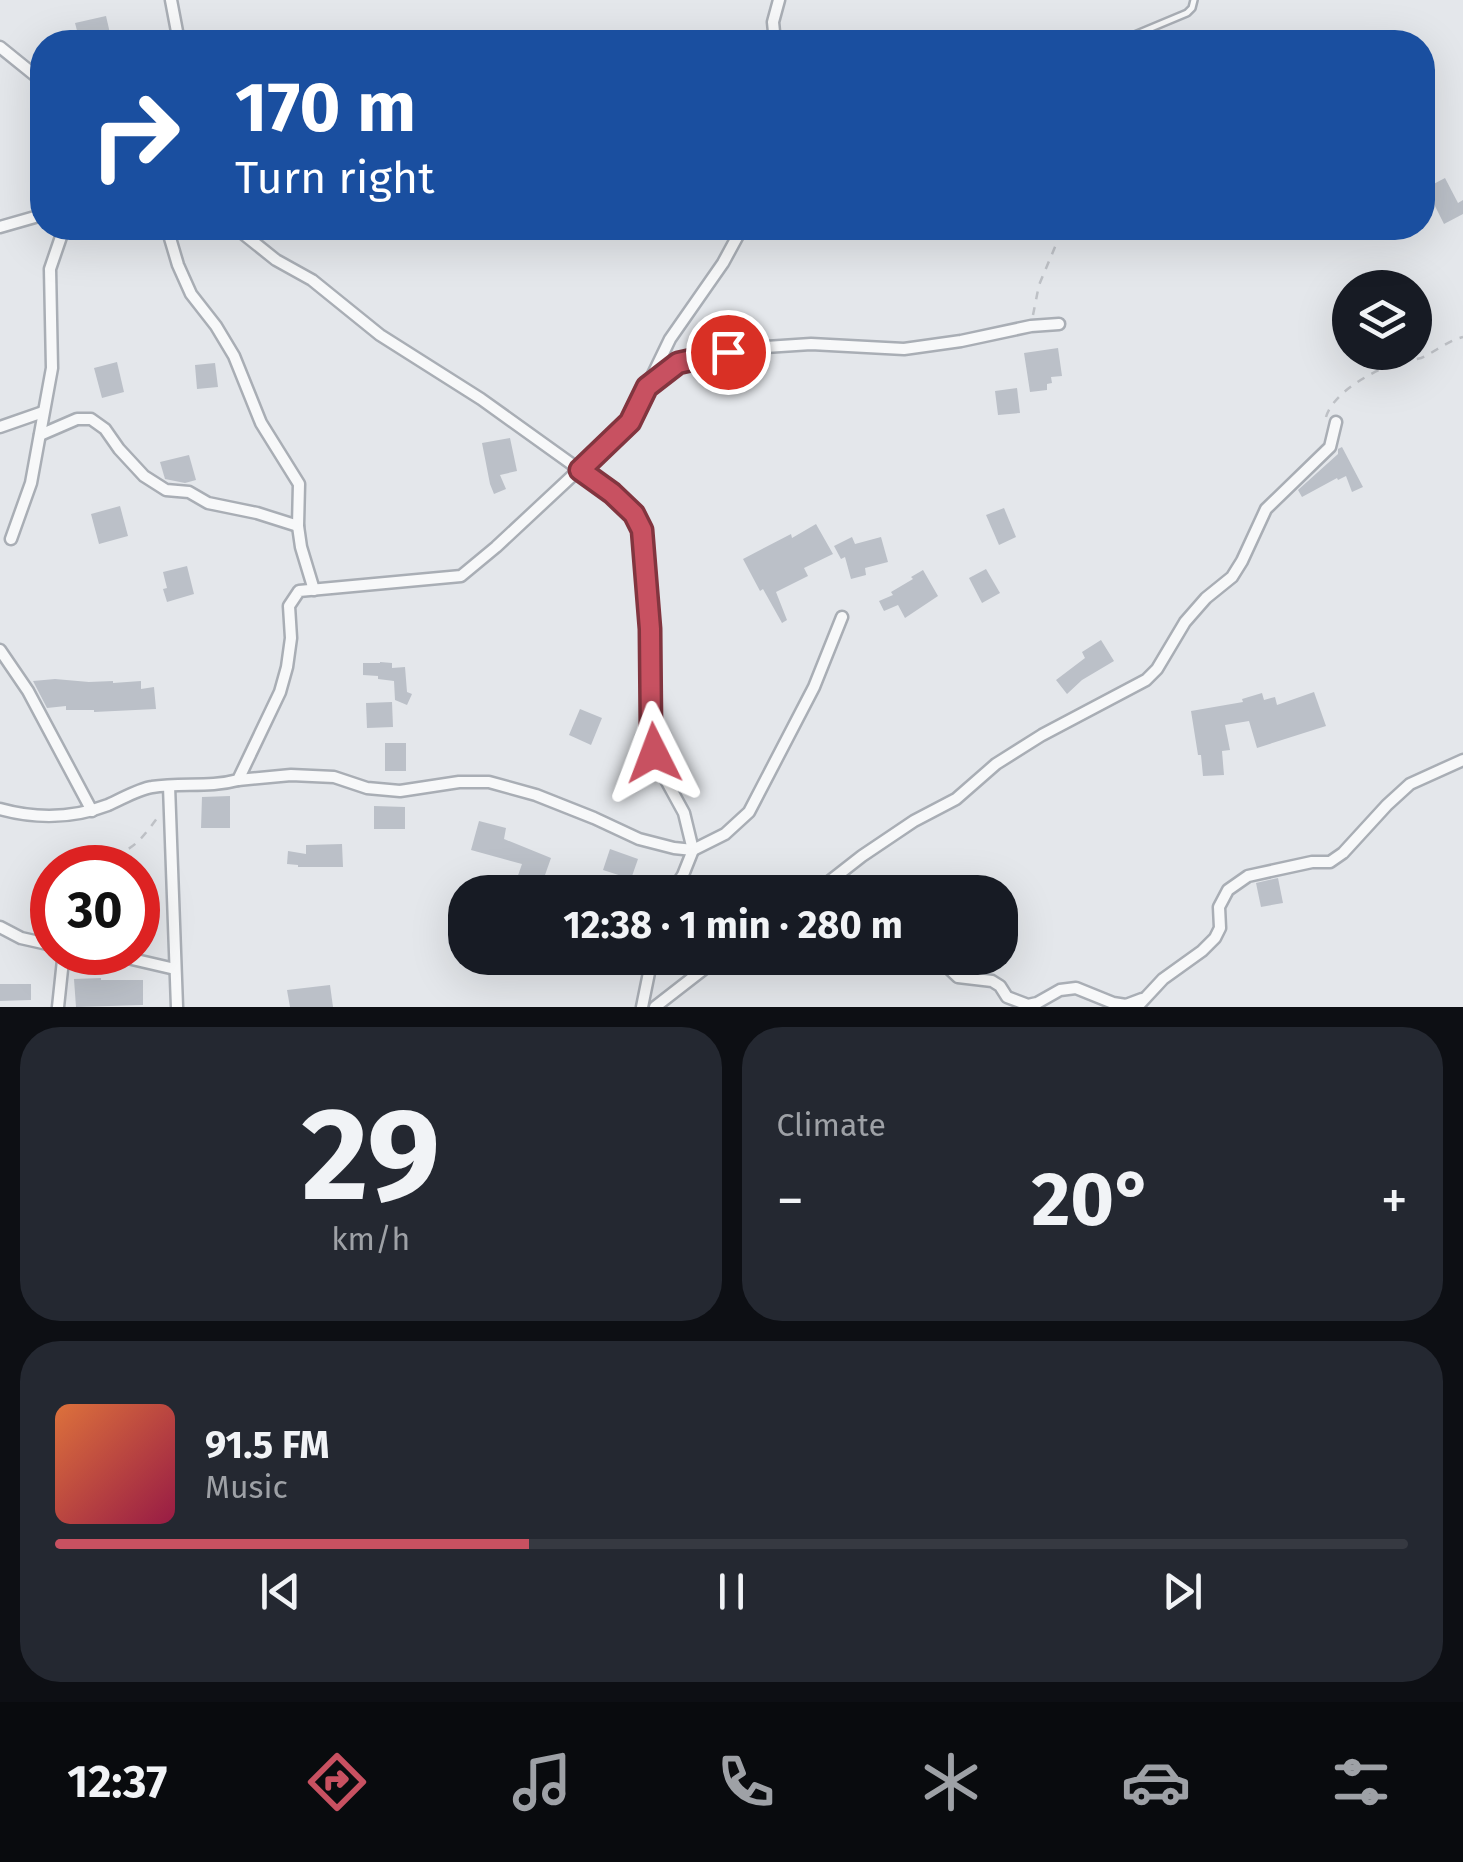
<!DOCTYPE html>
<html lang="en">
<head>
<meta charset="utf-8">
<style>
  body { margin:0; font-family:"Fira Sans",sans-serif; background:#242831; color:#f1f3f6; height:100vh; display:flex; flex-direction:column; font-size:38px; white-space:nowrap }
  * { box-sizing:border-box; margin:0 }
  p { font-size:32px; color:#9ea1a6 }
  .icon { flex:none; width:55px; height:55px; fill:none; stroke:currentColor; stroke-width:2; stroke-linecap:round; stroke-linejoin:round }
  .map { position:relative; height:1007px; overflow:hidden }
  .side { display:flex; flex-direction:column; gap:20px; padding:20px; background:#0d0f14; flex:1 }
  .side>* { flex:none }
  .guide { position:absolute; left:30px; top:30px; width:1405px; height:210px; border-radius:40px; box-shadow:0 10px 40px #0002; background:#1a4fa0; color:#fff; overflow:hidden }
  .fabs { position:absolute; left:1332px; top:270px; display:grid; gap:20px }
  .fabs a { display:grid; place-items:center; width:100px; height:100px; border-radius:50%; background:#171b24; box-shadow:0 10px 40px #0002; font-size:50px }
  .speed { position:absolute; left:30px; top:845px; display:flex; gap:20px; font-size:50px; font-weight:700; text-align:center }
  .speed>* { display:grid; place-content:center; width:130px; height:130px; border-radius:50%; background:#171b24; box-shadow:0 10px 40px #0002; line-height:1 }
  .speed .limit { border:15px solid #d22; background:#fff; color:#111 }
  .pin { position:absolute; display:grid; place-items:center; width:85px; height:85px; color:#fff; margin:-42px; border:5px solid #fff; border-radius:50%; box-shadow:0 2px 10px #0007 }
  .me { position:absolute; width:110px; margin:-55px; rotate:357deg; stroke-linejoin:round; filter:drop-shadow(0 0 8px #0008) }
  .turn { display:flex; align-items:center; gap:35px; height:210px; padding:0 40px; font-size:45px }
  .turn .icon { width:130px; height:130px; stroke-width:2.5 }
  .turn b { display:block; font-size:70px; line-height:85px }
  .big { font-size:75px; font-weight:700; line-height:1.1 }
  .side .widget { flex:1; display:flex; flex-direction:column; justify-content:center; gap:15px; min-width:0; padding:0 35px; border-radius:40px; background:#242831 }
  .side .dial { align-items:center; gap:0 }
  .dial b { font-size:130px; line-height:1 }
  .song { display:flex; align-items:center; gap:30px }
  .cover { width:120px; height:120px; border-radius:15px; background:linear-gradient(135deg,hsl(20 70% 55%),hsl(340 70% 35%)) }
  .played { height:10px; border-radius:5px; background:linear-gradient(90deg,#c85161 35%,#363941 35%) }
  .keys { display:flex; justify-content:space-around; direction:ltr }
  .heat { display:flex; justify-content:space-between; align-items:center; font-size:55px; direction:ltr }
  .side .tiles { flex:1; display:grid; gap:20px; grid-template-columns:1fr 1fr }
  .widget:last-child { grid-column:span 2 }
  .trip { position:absolute; left:448px; top:875px; width:570px; height:100px; border-radius:40px; background:#171b24; box-shadow:0 10px 40px #0002; font-weight:700; line-height:100px; text-align:center }
  .dock { display:flex; height:160px; justify-content:space-around; align-items:center; background:#090b0e; color:#9ea1a6 }
  .dock .icon { width:70px; height:70px }
  .dock .selected { color:#c85161 }
  .dock b { font-size:45px; color:#f1f3f6 }
  .map>svg:first-child { display:block }
  .building { fill:#bbc0c8 }
  .lines { fill:none; stroke-linecap:round; stroke-linejoin:round }
  .lane-casing { stroke:#a9aeb5; stroke-width:10 }
  .street-casing { stroke:#a9aeb5; stroke-width:15 }
  .path { stroke:#bec1c6; stroke-width:2.5; stroke-dasharray:8 8; stroke-linecap:butt }
  .lane { stroke:#f7f8f9; stroke-width:5 }
  .street { stroke:#f7f8f9; stroke-width:10 }
  .route-casing { stroke:#82353f; stroke-width:25 }
  .route { stroke:#c85161; stroke-width:18 }
</style>
</head>
<body>
<div class="map">
<svg width="1463" height="1007" viewBox="0 0 1463 1007">
  <rect width="100%" height="100%" fill="#e4e7eb"/>
  <g class="building">
    <path d="M 106,16 L 112,42 L 80,42 L 75,23 Z"/>
    <path d="M 1445,178 L 1458,203 L 1463,200 L 1463,214 L 1444,224 L 1426,188 Z"/>
    <path d="M 1058,348 L 1062,376 L 1051,377 L 1052,383 L 1047,384 L 1047,390 L 1030,392 L 1024,353 Z"/>
    <path d="M 117,362 L 124,392 L 102,398 L 94,368 Z"/>
    <path d="M 215,363 L 218,387 L 197,389 L 195,365 Z"/>
    <path d="M 1017,388 L 1020,413 L 998,415 L 995,391 Z"/>
    <path d="M 510,438 L 517,471 L 500,475 L 506,489 L 494,494 L 490,484 L 482,443 Z"/>
    <path d="M 1342,447 L 1363,487 L 1352,492 L 1346,476 L 1338,480 L 1337,478 L 1302,497 L 1298,490 L 1338,454 L 1338,449 Z"/>
    <path d="M 189,455 L 196,480 L 185,483 L 165,479 L 160,462 Z"/>
    <path d="M 120,506 L 128,536 L 99,544 L 91,514 Z"/>
    <path d="M 1004,508 L 1016,537 L 999,545 L 986,515 Z"/>
    <path d="M 816,524 L 833,554 L 804,568 L 808,576 L 776,592 L 787,620 L 782,623 L 763,589 L 760,591 L 743,559 L 791,534 L 792,538 Z"/>
    <path d="M 852,537 L 855,544 L 881,537 L 888,562 L 865,568 L 866,575 L 851,579 L 845,557 L 841,559 L 834,546 Z"/>
    <path d="M 187,566 L 194,594 L 167,602 L 163,589 L 167,588 L 163,572 Z"/>
    <path d="M 986,569 L 1000,593 L 982,603 L 969,578 Z"/>
    <path d="M 923,570 L 938,596 L 905,618 L 898,605 L 884,611 L 879,601 L 893,595 L 891,592 L 913,579 L 911,577 Z"/>
    <path d="M 1101,640 L 1114,661 L 1082,680 L 1067,694 L 1056,680 L 1085,658 L 1082,652 Z"/>
    <path d="M 380,662 L 392,663 L 392,668 L 405,667 L 407,692 L 412,694 L 407,705 L 395,700 L 394,681 L 378,679 L 378,676 L 363,675 L 363,663 L 380,663 Z"/>
    <path d="M 55,679 L 89,682 L 113,681 L 113,683 L 141,681 L 141,689 L 154,687 L 156,709 L 94,712 L 94,710 L 66,710 L 66,706 L 47,708 L 33,681 Z"/>
    <path d="M 1314,692 L 1326,726 L 1257,748 L 1249,721 L 1225,725 L 1230,750 L 1222,751 L 1224,775 L 1203,776 L 1201,755 L 1198,755 L 1191,711 L 1243,702 L 1242,699 L 1262,693 L 1264,700 L 1275,697 L 1277,705 Z"/>
    <path d="M 392,702 L 393,727 L 367,728 L 366,703 Z"/>
    <path d="M 580,709 L 602,718 L 591,745 L 569,735 Z"/>
    <rect x="385" y="743" width="21" height="28"/>
    <path d="M 230,796 L 230,828 L 201,828 L 202,797 Z"/>
    <path d="M 374,806 L 405,807 L 405,829 L 374,829 Z"/>
    <path d="M 479,821 L 506,828 L 504,839 L 551,858 L 539,892 L 515,884 L 522,864 L 471,850 Z"/>
    <path d="M 342,844 L 343,867 L 298,867 L 298,865 L 287,864 L 288,851 L 306,854 L 306,845 Z"/>
    <path d="M 610,849 L 638,859 L 631,879 L 603,870 Z"/>
    <path d="M 1278,878 L 1283,903 L 1261,907 L 1256,883 Z"/>
    <path d="M 101,978 L 101,980 L 143,980 L 143,1005 L 76,1007 L 74,979 Z"/>
    <path d="M 0,984 L 31,984 L 31,1000 L 0,1001 Z"/>
    <path d="M 330,985 L 333,1007 L 290,1007 L 287,990 Z"/>
  </g>
  <g class="lines">
    <defs>
      <path id="lane" d="M 1106,42 L 1120,41 L 1187,13 L 1192,8 L 1194,0"/>
      <g id="street">
        <path d="M 171,0 L 179,42"/>
        <path d="M 775,42 L 773,22 L 779,0"/>
        <path d="M 0,47 L 42,81"/>
        <path d="M 0,227 L 42,215"/>
        <path d="M 167,228 L 178,265 L 191,294 L 216,326 L 234,356 L 261,423 L 299,484 L 298,526 L 301,547 L 314,590"/>
        <path d="M 236,228 L 276,260 L 312,280 L 380,335 L 481,399 L 580,470 L 612,493 L 634,514 L 642,530 L 644,545 L 643,564 L 650,629 L 651,735 L 654,753 L 661,771 L 684,813 L 693,850 L 683,875 L 672,892"/>
        <path d="M 651,384 L 678,363 L 752,348 L 811,344 L 904,349 L 961,341 L 1031,326 L 1059,324"/>
        <path d="M 0,427 L 43,412"/>
        <path d="M 40,435 L 77,419 L 91,419 L 105,429 L 119,449 L 144,476 L 166,490 L 189,492 L 208,503 L 257,513 L 298,526"/>
        <path d="M 11,539 L 31,483 L 52,368 L 50,269 L 64,228"/>
        <path d="M 0,650 L 28,691 L 92,811"/>
        <path d="M 238,780 L 291,775 L 334,777 L 367,788 L 400,791 L 459,782 L 489,782 L 536,795 L 594,818 L 639,839 L 674,848 L 693,850 L 725,834 L 749,812 L 814,687 L 842,617"/>
        <path d="M 169,786 L 177,1007"/>
        <path d="M 0,809 C 36,819 74,818 108,805 C 122,799 138,789 152,787 C 181,782 209,788 238,780 L 280,692 L 287,667 L 291,638 L 289,606 L 299,591 L 461,576 L 496,547 L 630,422 L 670,339 L 723,263 L 742,228"/>
        <path d="M 816,892 L 862,856 L 914,821 L 956,799 L 996,764 L 1042,735 L 1146,680 L 1157,669 L 1185,622 L 1206,598 L 1232,577 L 1242,561 L 1266,509 L 1330,447 L 1336,422"/>
        <path d="M 0,927 L 21,938 L 52,945"/>
        <path d="M 86,952 L 106,953 L 175,969"/>
        <path d="M 938,958 L 958,977 L 992,981 L 1000,986 L 1007,997 L 1028,1005 L 1037,1003 L 1060,990 L 1076,988 L 1113,1003 L 1126,1005 L 1142,999"/>
        <path d="M 58,1007 L 63,960 L 66,952"/>
        <path d="M 642,1007 L 652,958"/>
        <path d="M 655,1007 L 718,958"/>
        <path d="M 1137,1007 L 1163,979 L 1202,951 L 1215,938 L 1220,928 L 1219,907 L 1228,890 L 1248,876 L 1312,862 L 1330,862 L 1343,853 L 1387,805 L 1410,784 L 1463,760"/>
      </g>
    </defs>
    <use href="#lane" class="lane-casing"/>
    <use href="#street" class="street-casing"/>
    <g class="path">
      <path d="M 1033,315 L 1039,285 L 1063,228"/>
      <path d="M 1326,417 C 1333,394 1366,375 1390,365 C 1399,361 1411,361 1421,358 C 1435,352 1447,341 1463,337"/>
      <path d="M 92,868 L 94,859 L 103,851 C 129,860 144,835 158,817"/>
    </g>
    <use href="#lane" class="lane"/>
    <use href="#street" class="street"/>
  </g>
  <g class="lines">
    <defs>
      <path id="route" d="M 654,753 L 651,734 L 650,629 L 642,530 L 634,514 L 612,493 L 580,470 L 630,422 L 647,387 L 678,363 L 728,352"/>
    </defs>
    <use href="#route" class="route-casing"/>
    <use href="#route" class="route"/>
  </g>
</svg>
<div class="fabs">
<a><svg class="icon" aria-label="layers" viewBox="0 0 24 24"><path d="M12 4l9 5-9 5-9-5zM3 14l9 5 9-5"/></svg></a>
</div>
<div class="speed"><div class="limit">30</div></div>
<div class="pin" style="left:728px;top:352px;background:#d93025"><svg class="icon" aria-label="arrive" viewBox="0 0 24 24"><path d="M6 21V4h12l-3 4 3 4H6"/></svg></div>
<svg class="me" style="left:654px;top:753px" viewBox="-20 -20 40 40"><path d="M0-17L14 15 0 8-14 15z" fill="#c85161" stroke="#fff" stroke-width="4"/></svg>
<div class="trip">12:38 · 1 min · 280 m</div>
<div class="guide">
<div class="turn"><svg class="icon" aria-label="right" viewBox="0 0 24 24"><path d="M7 20v-9h11M14 6l5 5-5 5"/></svg><div><b>170 m</b>Turn right</div></div>
</div>
</div>
<section class="side">
<div class="tiles">
<div class="widget dial"><b>29</b><p>km/h</p></div>
<div class="widget"><p>Climate</p>
<div class="heat"><a>−</a><b class="big">20°</b><a>+</a></div>
</div>
<div class="widget">
<div class="song"><i class="cover"></i><div><b>91.5 FM</b><p>Music</p></div></div>
<div class="played"></div>
<div class="keys"><svg class="icon" aria-label="previous" viewBox="0 0 24 24"><path d="M18 5L8 12l10 7zM5 5v14"/></svg><svg class="icon" aria-label="pause" viewBox="0 0 24 24"><path d="M8 5v14M16 5v14"/></svg><svg class="icon" aria-label="next" viewBox="0 0 24 24"><path d="M6 5l10 7-10 7zM19 5v14"/></svg></div>
</div>
</div>
</section>
<nav class="dock">
<b>12:37</b>
<svg class="icon selected" aria-label="directions" viewBox="0 0 24 24"><path d="M12 3l9 9-9 9-9-9zM9 14v-3h6M13 9l2 2-2 2"/></svg>
<svg class="icon" aria-label="music" viewBox="0 0 24 24"><path d="M9 18V5l10-2v13"/><circle cx="6" cy="18" r="3"/><circle cx="16" cy="16" r="3"/></svg>
<svg class="icon" aria-label="phone" viewBox="0 0 24 24"><path d="M5 4h4l2 5-3 2q2 4 5 5l2-3 5 2v4C11 20 4 13 5 4z"/></svg>
<svg class="icon" aria-label="climate" viewBox="0 0 24 24"><path d="M12 3v18M4 7l16 10M4 17L20 7"/></svg>
<svg class="icon" aria-label="car" viewBox="0 0 24 24"><path d="M5 17H2v-5l4-1 3-4h7l3 4 3 1v5h-3M9 17h6M6 11h13"/><circle cx="7" cy="17" r="2"/><circle cx="17" cy="17" r="2"/></svg>
<svg class="icon" aria-label="filters" viewBox="0 0 24 24"><path d="M4 7h16M4 17h16"/><circle cx="9" cy="7" r="2"/><circle cx="15" cy="17" r="2"/></svg>
</nav>
</body>
</html>
